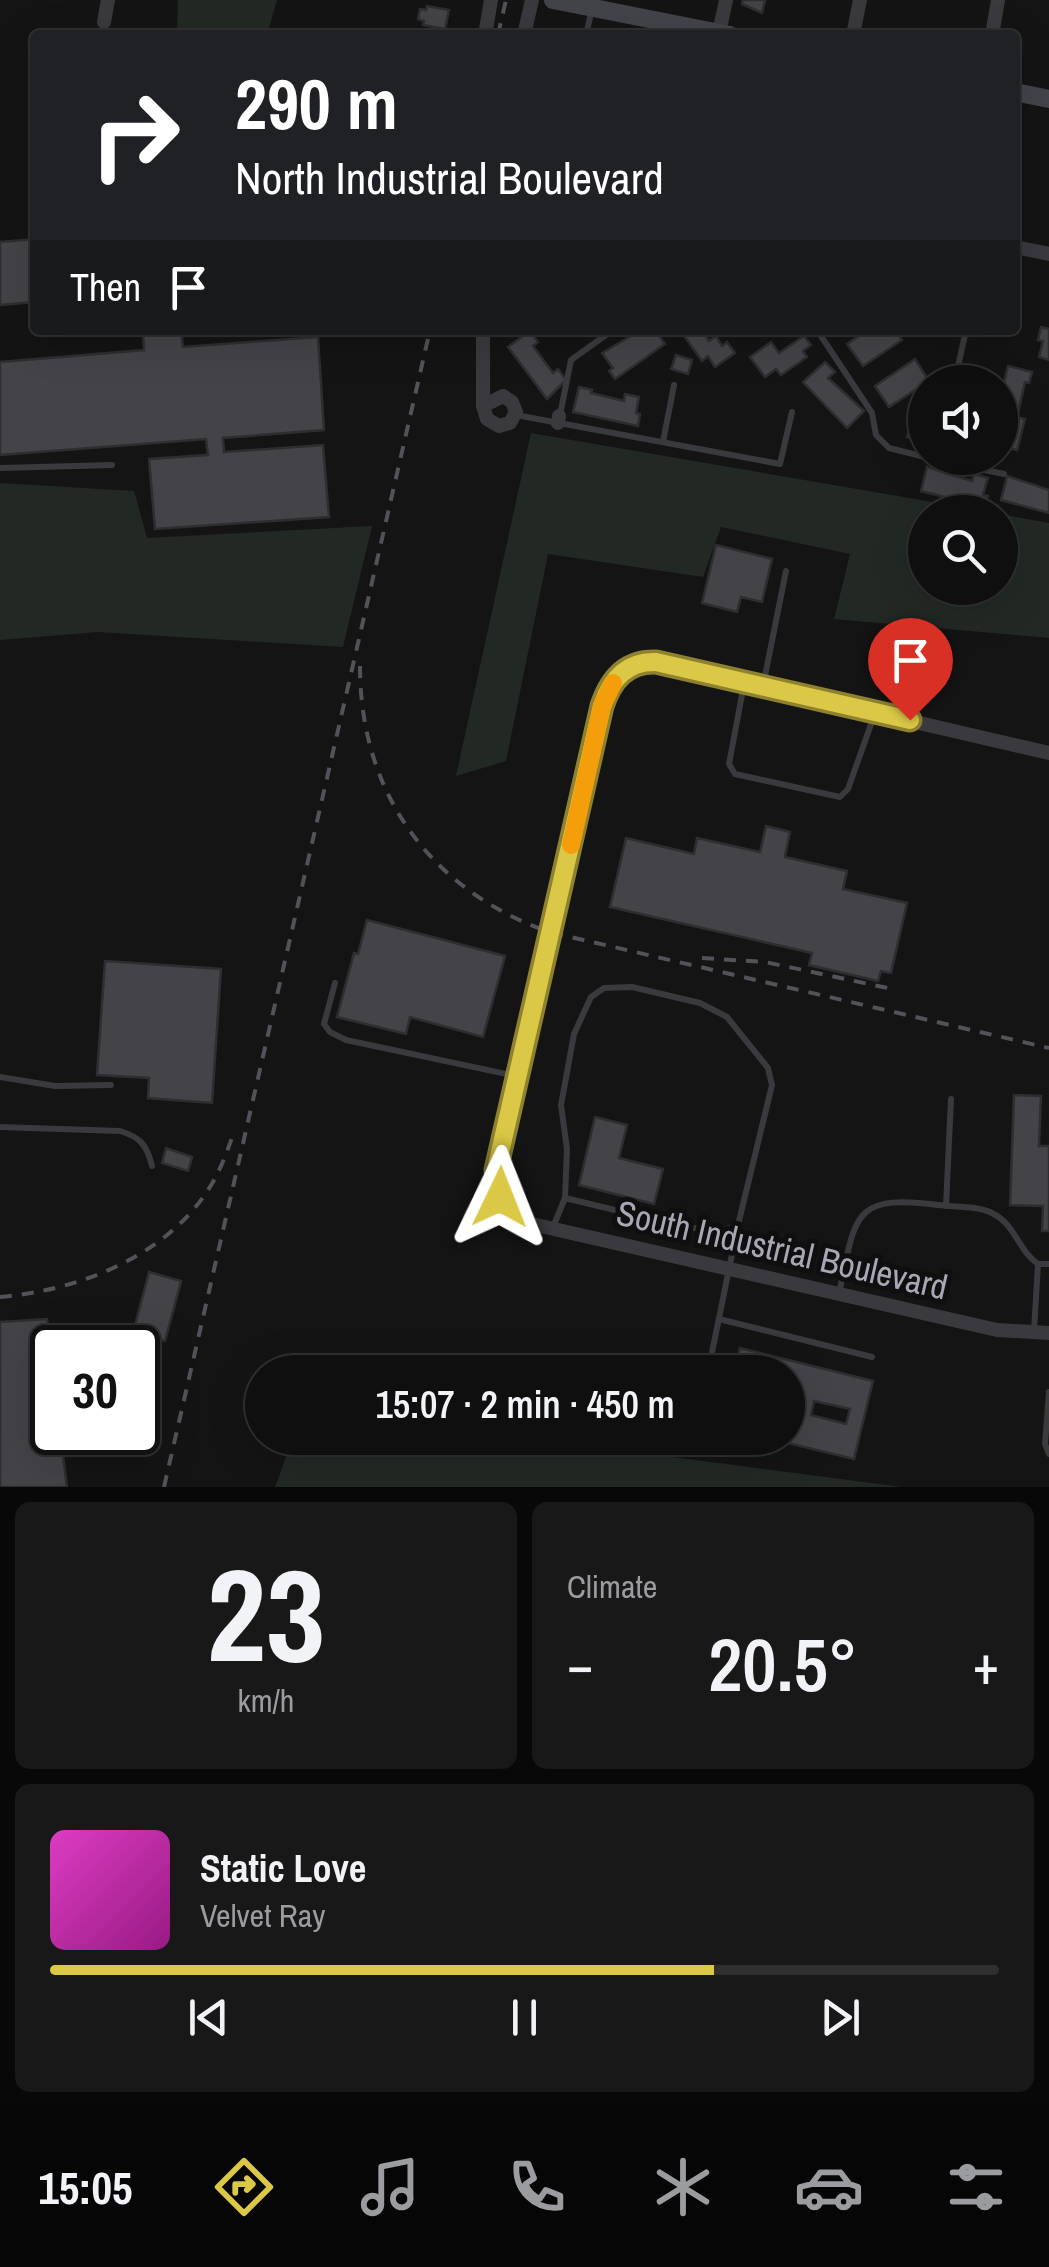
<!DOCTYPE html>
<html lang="en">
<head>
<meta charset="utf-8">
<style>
  body { margin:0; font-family:"Archivo Narrow",sans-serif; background:#181819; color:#f1f3f6; height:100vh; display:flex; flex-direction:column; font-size:38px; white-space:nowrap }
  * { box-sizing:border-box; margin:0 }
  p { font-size:32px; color:#9b9c9f }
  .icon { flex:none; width:55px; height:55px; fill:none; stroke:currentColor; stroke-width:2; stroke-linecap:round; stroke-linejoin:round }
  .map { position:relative; height:1487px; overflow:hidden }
  .sheet { display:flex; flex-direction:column; gap:15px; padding:15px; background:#080809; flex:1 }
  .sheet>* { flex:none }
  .guide { position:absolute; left:30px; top:30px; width:990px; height:305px; border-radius:10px; box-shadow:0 10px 40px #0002,0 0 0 2px #2f2f30; background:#202124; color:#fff; overflow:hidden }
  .controls { position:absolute; left:908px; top:365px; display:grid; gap:20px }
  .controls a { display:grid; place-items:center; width:110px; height:110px; border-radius:50%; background:#0f0f10; box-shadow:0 10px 40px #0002,0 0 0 2px #2f2f30; font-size:50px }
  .speed { position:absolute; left:30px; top:1325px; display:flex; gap:20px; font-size:50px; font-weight:700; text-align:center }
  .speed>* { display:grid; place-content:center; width:130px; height:130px; border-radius:50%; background:#0f0f10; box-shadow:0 10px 40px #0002,0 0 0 2px #2f2f30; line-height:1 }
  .speed .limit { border:5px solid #111; border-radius:15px; background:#fff; color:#111 }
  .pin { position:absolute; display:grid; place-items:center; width:85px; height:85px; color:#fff; margin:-102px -42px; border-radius:50% 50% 50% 0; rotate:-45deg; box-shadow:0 0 10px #0007 }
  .pin .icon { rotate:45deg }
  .me { position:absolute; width:110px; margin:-55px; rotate:2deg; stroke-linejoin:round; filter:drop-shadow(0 0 8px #0008) }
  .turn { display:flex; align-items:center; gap:35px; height:210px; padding:0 40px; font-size:45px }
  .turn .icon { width:130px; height:130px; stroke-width:2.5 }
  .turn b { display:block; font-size:70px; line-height:85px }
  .then { display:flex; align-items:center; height:95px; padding:0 40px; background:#0003; gap:20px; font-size:38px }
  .big { font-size:75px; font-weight:600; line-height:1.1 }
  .sheet .card { flex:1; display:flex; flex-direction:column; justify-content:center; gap:15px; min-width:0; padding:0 35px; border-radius:15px; background:#181819 }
  .sheet .dial { align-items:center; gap:0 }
  .dial b { font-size:130px; line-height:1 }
  .song { display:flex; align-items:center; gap:30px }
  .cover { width:120px; height:120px; border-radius:15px; background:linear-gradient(135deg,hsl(310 70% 55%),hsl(310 70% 35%)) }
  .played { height:10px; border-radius:5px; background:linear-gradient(90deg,#dac846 70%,#2f2f30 70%) }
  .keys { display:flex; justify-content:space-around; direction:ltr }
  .heat { display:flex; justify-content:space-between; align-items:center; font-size:55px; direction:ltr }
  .sheet .tiles { flex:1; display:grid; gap:15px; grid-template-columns:1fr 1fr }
  .card:last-child { grid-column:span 2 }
  .trip { position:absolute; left:245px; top:1355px; width:560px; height:100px; border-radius:50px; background:#0f0f10; box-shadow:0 10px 40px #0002,0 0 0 2px #2f2f30; font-weight:600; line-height:100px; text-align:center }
  .menu { display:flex; height:160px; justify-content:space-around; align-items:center; background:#060606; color:#9b9c9f }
  .menu .icon { width:70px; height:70px }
  .menu .current { color:#dac846 }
  .menu b { font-size:45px; color:#f1f3f6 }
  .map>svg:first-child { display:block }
  .green { fill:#222925 }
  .building { fill:#434348; stroke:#2e2e31; stroke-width:2.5; fill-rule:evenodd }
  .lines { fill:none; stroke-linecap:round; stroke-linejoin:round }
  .lane { stroke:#3a3a3e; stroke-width:6 }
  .street { stroke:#3a3a3e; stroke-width:14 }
  .secondary { stroke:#434449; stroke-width:18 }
  .rail { stroke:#525258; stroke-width:4; stroke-dasharray:12 10; stroke-linecap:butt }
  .route-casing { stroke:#8e822e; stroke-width:25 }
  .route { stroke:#dac846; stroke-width:18 }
  .slow { stroke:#f59e0b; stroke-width:18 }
  .labels { text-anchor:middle; stroke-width:10; stroke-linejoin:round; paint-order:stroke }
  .street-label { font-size:35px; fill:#a7a8b4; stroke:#0f0f10 }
</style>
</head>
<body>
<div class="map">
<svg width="1049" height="1487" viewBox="0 0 1049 1487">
  <rect width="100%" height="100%" fill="#141415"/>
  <g class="green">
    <path d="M 178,0 L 277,0 L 267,35 L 177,35 Z"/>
    <path d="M 531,433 L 991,512 L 925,512 L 925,588 L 1000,588 L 1000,514 L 1049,523 L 1049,638 L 834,619 L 850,554 L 721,527 L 703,577 L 548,554 L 506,761 L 456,776 Z"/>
    <path d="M 0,483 L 134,491 L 147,538 L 372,526 L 343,647 L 98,632 L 0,640 Z"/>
    <path d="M 293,1438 L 526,1438 L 902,1487 L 275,1487 Z"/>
  </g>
  <g class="building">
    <path d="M 743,0 L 765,0 L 762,13 L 742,4 Z"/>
    <path d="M 427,6 L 449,10 L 445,29 L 423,25 L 424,21 L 418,19 L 420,9 L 426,10 Z"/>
    <path d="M 35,239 L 35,302 L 0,305 L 0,242 Z"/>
    <path d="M 1041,327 L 1049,329 L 1049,360 L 1039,357 L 1043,341 L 1038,340 Z"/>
    <path d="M 143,330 L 181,330 L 183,347 L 318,337 L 324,430 L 223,438 L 224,452 L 323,445 L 329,517 L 155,529 L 149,459 L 208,455 L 206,439 L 0,455 L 0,362 L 144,350 Z"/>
    <path d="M 641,330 L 662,330 L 665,334 L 660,337 L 665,344 L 615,379 L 609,371 L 613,368 L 602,353 Z"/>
    <path d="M 686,330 L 709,330 L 704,333 L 709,341 L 716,336 L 722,346 L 727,342 L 735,353 L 715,367 L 708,356 L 702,361 L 682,333 Z"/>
    <path d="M 867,330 L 895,330 L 902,340 L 863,366 L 847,344 Z"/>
    <path d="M 530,331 L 538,342 L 533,346 L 553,373 L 558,369 L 566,380 L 547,399 L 508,347 Z"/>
    <path d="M 804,336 L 811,345 L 803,351 L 807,357 L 781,375 L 776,369 L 765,377 L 750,357 L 771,342 L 779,353 Z"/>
    <path d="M 676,355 L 692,360 L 688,374 L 671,369 Z"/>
    <path d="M 915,359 L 929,381 L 889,407 L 875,386 Z"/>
    <path d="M 825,362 L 835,372 L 828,378 L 864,411 L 847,428 L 803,382 Z"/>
    <path d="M 1008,366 L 1032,372 L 1029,383 L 1025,382 L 1017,417 L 1025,419 L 1017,450 L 1009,448 L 1013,431 L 1000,431 L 1000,399 Z"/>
    <path d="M 579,387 L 592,390 L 591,393 L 624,401 L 625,394 L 639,397 L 636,413 L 640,414 L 638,426 L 573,412 Z"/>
    <path d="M 915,412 L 925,414 L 925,433 L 921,440 L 907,437 Z"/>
    <path d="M 927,467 L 972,481 L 974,474 L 988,478 L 983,495 L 988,496 L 985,507 L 921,491 Z"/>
    <path d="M 1007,476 L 1049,490 L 1049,513 L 1001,500 Z"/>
    <path d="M 716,545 L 772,559 L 762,602 L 741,597 L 737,612 L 702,603 Z"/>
    <path d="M 766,826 L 790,832 L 785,857 L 847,871 L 843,889 L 907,903 L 891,973 L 881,971 L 878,981 L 809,965 L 812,953 L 610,907 L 626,838 L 694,854 L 697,838 L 760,852 Z"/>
    <path d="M 367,920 L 505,956 L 483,1037 L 410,1017 L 406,1034 L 337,1017 L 354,953 L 358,954 Z"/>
    <path d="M 105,961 L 221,969 L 212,1103 L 148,1098 L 149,1078 L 97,1075 Z"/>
    <path d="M 1014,1095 L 1041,1096 L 1039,1146 L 1049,1146 L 1049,1231 L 1042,1231 L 1043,1206 L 1010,1205 Z"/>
    <path d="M 595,1117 L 627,1125 L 619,1158 L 663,1169 L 654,1204 L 579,1185 Z"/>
    <path d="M 166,1148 L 192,1157 L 188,1171 L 162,1163 Z"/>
    <path d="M 149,1272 L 181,1281 L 165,1341 L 133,1333 Z"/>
    <path d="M 47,1319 L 52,1365 L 52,1432 L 60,1432 L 67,1487 L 0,1487 L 0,1322 Z"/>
    <path d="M 740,1348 L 873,1381 L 854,1459 L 767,1438 L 788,1438 L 788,1372 L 750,1372 L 735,1369 ZM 814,1401 L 850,1409 L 846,1424 L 811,1415 Z"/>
  </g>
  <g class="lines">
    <g class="lane">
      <path d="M 586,35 L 592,9"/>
      <path d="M 817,330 L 872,413 L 876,435 L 889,448 L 925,457"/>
      <path d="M 957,371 L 966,330"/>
      <path d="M 516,415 L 780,464 L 792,412"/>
      <path d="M 560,415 L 571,360 L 613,330"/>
      <path d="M 663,442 L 674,385"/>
      <path d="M 928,458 L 1004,474"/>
      <path d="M 0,468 L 112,465"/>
      <path d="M 744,684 L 729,764 L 735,774 L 840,797 L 848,789 L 875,713"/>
      <path d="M 763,686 L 786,571"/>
      <path d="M 335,983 L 324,1024 L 330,1032 L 346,1040 L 516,1076"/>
      <path d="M 632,987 L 700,1003 L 727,1017 L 768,1068 L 772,1085 L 738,1225 L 721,1231 L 685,1227 L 565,1198 L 567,1149 L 561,1105 L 574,1034 L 591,997 L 604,988 Z"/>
      <path d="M 0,1077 L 55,1086 L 111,1085"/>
      <path d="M 0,1127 L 120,1131 C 140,1137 147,1145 152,1166"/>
      <path d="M 946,1206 L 951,1099"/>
      <path d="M 553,1227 L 565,1198"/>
      <path d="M 839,1293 C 856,1218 850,1193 938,1205 C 955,1207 978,1206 992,1213 C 1016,1225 1017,1249 1038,1264"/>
      <path d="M 719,1319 L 872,1357"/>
      <path d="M 1034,1331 L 1038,1264 L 1049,1264"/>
      <path d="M 708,1372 L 738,1225"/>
      <path d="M 1049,1392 L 1045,1444 L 1049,1454"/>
    </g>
    <g class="street">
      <path d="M 104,22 L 108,0"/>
      <path d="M 719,33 L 726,0"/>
      <path d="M 485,35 L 491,0"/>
      <path d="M 524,35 L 532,0"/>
      <path d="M 853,35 L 860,0"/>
      <path d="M 992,35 L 998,0"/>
      <path d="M 1015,247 L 1049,254"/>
      <path d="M 483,330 L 483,406"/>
      <path d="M 503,396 L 512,402 L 516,412 L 510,423 L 499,426 L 487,419 L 483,406 Z"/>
      <path d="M 558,423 L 559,416"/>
      <path d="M 1049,753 L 656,662 C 627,661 611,679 602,706 L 495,1183 L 507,1209 L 532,1224 L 997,1330 L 1049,1333"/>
    </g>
    <g class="secondary">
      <path d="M 553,0 L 730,35"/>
      <path d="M 1015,92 L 1049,99"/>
    </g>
    <g class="rail">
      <path d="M 498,35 L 506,0"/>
      <path d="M 360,666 C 360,793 430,890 549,932 L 1049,1048"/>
      <path d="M 702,958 L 765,962 L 897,990"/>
      <path d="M 0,1297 C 80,1290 170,1256 213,1182 C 222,1166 228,1149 234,1132"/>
      <path d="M 164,1487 L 430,330"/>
    </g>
  </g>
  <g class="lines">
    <defs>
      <path id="route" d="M 500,1197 L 496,1170 L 602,706 C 611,679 627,661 656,662 L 910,720"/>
    </defs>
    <use href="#route" class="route-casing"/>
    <use href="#route" class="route"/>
    <path class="slow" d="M 571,845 L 602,706 L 613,683"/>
  </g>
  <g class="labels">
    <g class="street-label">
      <text transform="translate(782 1250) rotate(13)" y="12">South Industrial Boulevard</text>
    </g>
  </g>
</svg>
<div class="controls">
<a><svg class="icon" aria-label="sound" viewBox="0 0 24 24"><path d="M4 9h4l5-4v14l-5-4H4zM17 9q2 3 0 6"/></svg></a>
<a><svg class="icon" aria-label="search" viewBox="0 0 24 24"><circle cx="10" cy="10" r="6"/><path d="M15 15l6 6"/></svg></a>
</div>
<div class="speed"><div class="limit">30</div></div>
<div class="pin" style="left:910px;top:720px;background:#d93025"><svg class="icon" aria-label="arrive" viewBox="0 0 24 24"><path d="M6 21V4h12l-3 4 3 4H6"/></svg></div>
<svg class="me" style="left:500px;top:1197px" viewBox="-20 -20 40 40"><path d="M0-17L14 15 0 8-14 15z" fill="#dac846" stroke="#fff" stroke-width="4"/></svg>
<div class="trip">15:07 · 2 min · 450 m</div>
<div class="guide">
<div class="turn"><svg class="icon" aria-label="right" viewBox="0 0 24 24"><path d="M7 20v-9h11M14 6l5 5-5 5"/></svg><div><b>290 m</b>North Industrial Boulevard</div></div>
<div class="then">Then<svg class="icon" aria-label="arrive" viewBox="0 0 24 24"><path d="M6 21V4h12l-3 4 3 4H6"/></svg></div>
</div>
</div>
<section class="sheet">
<div class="tiles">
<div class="card dial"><b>23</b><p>km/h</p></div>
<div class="card"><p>Climate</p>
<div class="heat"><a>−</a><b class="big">20.5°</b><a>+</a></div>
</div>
<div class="card">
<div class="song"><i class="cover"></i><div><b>Static Love</b><p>Velvet Ray</p></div></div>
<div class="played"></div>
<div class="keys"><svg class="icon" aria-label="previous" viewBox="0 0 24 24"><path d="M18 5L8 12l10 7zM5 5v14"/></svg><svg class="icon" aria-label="pause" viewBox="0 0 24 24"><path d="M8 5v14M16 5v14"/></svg><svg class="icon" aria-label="next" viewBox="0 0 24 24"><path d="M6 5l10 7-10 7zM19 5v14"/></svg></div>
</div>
</div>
</section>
<nav class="menu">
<b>15:05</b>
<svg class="icon current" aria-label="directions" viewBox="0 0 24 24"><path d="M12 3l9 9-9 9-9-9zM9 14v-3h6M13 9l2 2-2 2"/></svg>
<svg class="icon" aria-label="music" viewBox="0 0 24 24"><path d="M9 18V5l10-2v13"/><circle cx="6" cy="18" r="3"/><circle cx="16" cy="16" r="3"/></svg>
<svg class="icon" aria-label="phone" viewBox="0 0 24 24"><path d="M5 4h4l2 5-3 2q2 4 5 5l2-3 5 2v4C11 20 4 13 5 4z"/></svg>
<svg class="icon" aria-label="climate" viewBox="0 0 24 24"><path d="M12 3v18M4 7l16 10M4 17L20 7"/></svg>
<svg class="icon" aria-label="car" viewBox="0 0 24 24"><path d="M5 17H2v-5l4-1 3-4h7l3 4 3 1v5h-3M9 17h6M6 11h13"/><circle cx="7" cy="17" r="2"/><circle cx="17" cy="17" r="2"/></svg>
<svg class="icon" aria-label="filters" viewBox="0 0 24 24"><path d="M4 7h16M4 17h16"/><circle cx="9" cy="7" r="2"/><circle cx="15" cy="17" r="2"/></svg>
</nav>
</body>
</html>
